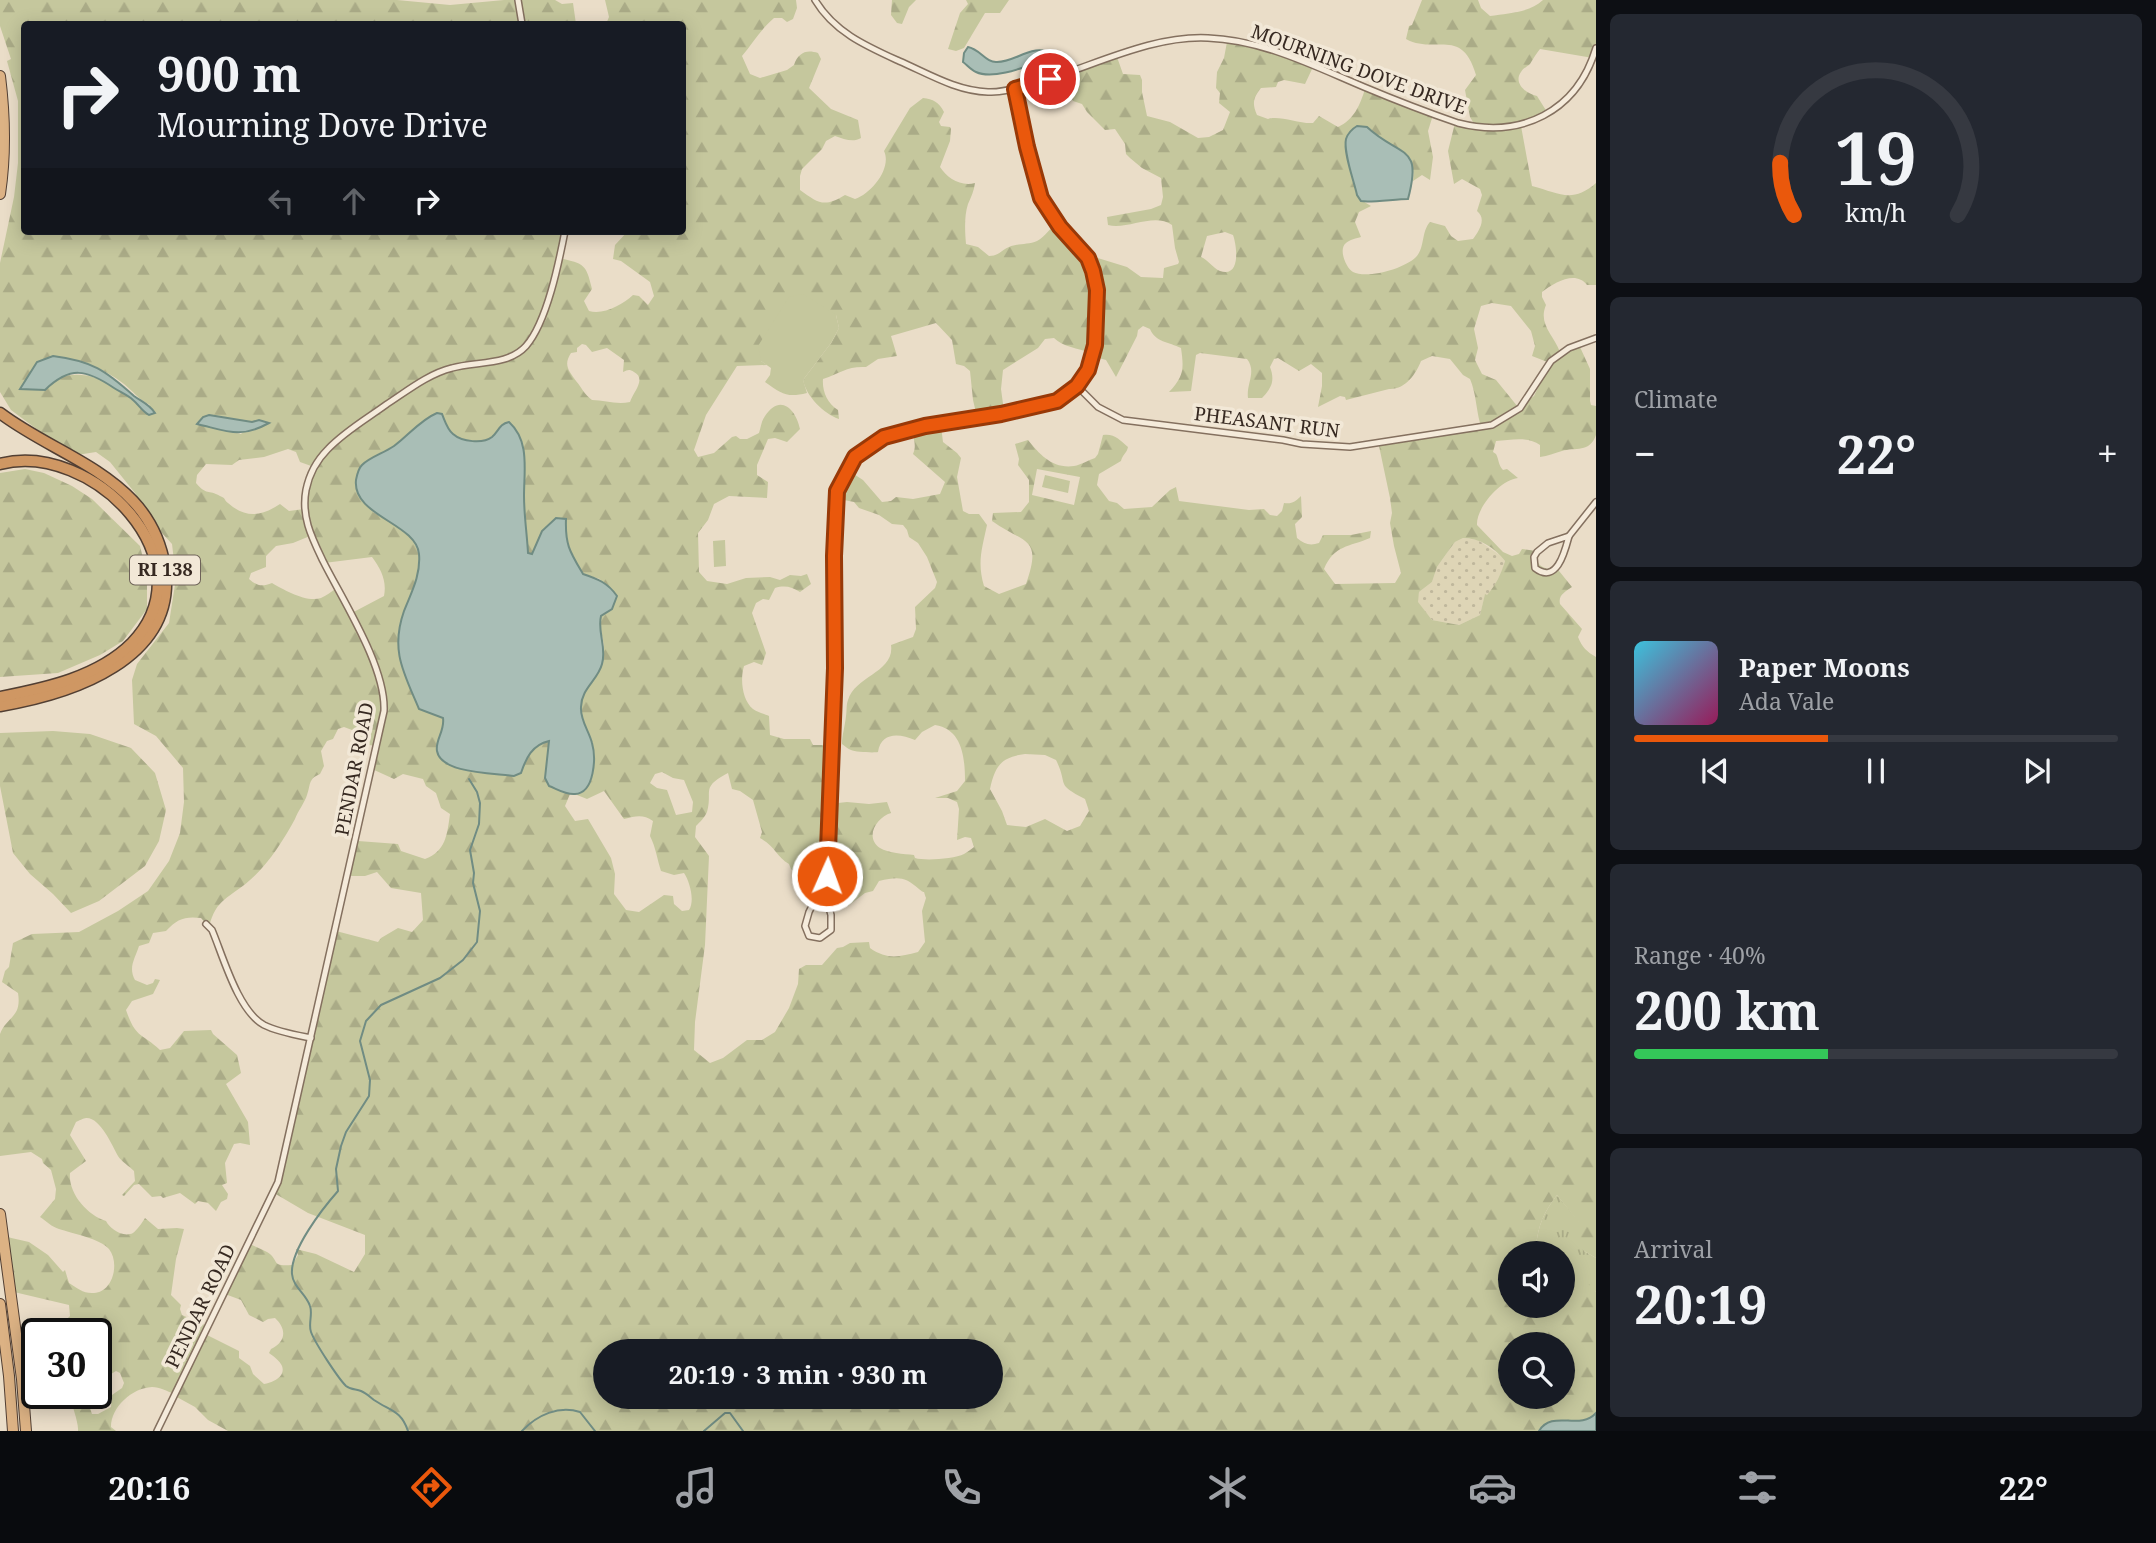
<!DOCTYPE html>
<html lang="en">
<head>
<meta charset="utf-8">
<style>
  body { margin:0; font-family:"Noto Serif",serif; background:#242831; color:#f1f3f6; height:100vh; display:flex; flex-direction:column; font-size:26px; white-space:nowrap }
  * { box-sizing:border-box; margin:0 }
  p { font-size:23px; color:#9ea1a6 }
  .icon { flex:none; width:38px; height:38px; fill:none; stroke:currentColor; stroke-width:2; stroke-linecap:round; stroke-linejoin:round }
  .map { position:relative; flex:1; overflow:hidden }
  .side { display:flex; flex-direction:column; gap:14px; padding:14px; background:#0d0f14; width:560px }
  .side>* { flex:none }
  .top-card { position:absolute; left:21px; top:21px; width:665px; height:214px; border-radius:7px; box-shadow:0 4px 18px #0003; background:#171b24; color:#f1f3f6; overflow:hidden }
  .controls { position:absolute; left:1498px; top:1241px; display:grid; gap:14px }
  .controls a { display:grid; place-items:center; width:77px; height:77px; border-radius:50%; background:#171b24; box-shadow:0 4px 18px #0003; font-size:35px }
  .speed { position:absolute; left:21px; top:1318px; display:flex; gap:14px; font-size:35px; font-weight:700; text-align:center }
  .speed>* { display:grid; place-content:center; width:91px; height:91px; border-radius:50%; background:#171b24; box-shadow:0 4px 18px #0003; line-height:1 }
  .speed .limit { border:4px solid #111; border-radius:10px; background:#fff; color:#111 }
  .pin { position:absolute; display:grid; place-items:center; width:60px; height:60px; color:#fff; margin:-30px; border:4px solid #fff; border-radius:50%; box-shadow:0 2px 7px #0007 }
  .me { position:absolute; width:77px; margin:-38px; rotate:2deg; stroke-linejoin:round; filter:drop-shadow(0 0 5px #0008) }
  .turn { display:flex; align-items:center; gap:24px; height:147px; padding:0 21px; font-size:32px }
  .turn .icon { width:91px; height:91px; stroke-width:2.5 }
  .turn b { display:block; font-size:49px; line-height:60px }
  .lanes { display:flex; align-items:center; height:66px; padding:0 21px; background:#0003; justify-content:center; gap:35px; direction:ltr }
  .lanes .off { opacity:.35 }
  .big { font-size:52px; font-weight:700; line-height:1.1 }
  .side .card { flex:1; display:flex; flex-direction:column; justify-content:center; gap:10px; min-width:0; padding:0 24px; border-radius:10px; background:#242831 }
  .side .dial { align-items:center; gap:0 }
  .dial svg { height:182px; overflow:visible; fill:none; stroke:#363941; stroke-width:7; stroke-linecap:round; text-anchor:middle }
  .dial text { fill:#f1f3f6; stroke:none }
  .song { display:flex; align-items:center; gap:21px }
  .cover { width:84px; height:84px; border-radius:10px; background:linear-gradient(135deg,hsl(190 70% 55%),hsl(330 70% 35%)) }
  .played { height:7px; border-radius:4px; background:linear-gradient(90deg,#ea580c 40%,#363941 40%) }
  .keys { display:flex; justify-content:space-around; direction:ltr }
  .heat { display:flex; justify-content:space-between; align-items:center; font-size:38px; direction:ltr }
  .charge { height:10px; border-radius:5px; background:linear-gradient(90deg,#34c759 40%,#363941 0) }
  .trip { position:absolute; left:593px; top:1339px; width:410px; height:70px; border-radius:35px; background:#171b24; box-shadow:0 4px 18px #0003; font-weight:700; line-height:70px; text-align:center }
  .dock { display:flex; height:112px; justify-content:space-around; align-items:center; background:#090b0e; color:#9ea1a6 }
  .dock .icon { width:49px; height:49px }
  .dock .current { color:#ea580c }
  .dock b { font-size:32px; color:#f1f3f6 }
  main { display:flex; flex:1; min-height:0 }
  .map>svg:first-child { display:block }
  .farmland { fill:url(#farmland-dots) }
  .grass { fill:url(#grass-tufts) }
  .forest { fill:url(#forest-firs); fill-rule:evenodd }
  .park { fill:#c5c79d }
  .water { fill:#a9beb6; stroke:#708c83; stroke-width:2 }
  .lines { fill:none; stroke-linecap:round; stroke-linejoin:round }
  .stream { stroke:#708c83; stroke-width:2 }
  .minor-casing { stroke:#84705f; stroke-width:8 }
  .trunk-casing { stroke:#523f33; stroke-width:12 }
  .motorway-casing { stroke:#523f33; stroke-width:13 }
  .minor { stroke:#f5ebdb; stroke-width:5 }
  .trunk { stroke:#dcb284; stroke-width:10 }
  .motorway { stroke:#cf9763; stroke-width:10 }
  .route-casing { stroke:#983908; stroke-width:18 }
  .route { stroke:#ea580c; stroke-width:12 }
  .labels { text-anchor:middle; stroke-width:7; stroke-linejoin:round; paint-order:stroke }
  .shield { fill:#f2e8d7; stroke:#6e6258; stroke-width:2 }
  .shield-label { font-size:18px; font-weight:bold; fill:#362921 }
  .street-label { font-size:19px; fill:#362921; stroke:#f2e8d7 }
</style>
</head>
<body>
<main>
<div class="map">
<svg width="1596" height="1431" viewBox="0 0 1596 1431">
  <defs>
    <pattern id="farmland-dots" width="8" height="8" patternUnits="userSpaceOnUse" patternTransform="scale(1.75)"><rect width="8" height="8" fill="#ded5b6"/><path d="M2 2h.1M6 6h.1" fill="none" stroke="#bfb79c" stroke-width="1.8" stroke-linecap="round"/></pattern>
    <pattern id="grass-tufts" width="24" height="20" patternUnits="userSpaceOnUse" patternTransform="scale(1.75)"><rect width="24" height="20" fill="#c5c79d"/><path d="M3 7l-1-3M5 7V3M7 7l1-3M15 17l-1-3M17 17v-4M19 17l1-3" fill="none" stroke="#aaab87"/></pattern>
    <pattern id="forest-firs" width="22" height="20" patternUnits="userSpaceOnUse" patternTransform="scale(1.75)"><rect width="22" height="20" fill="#c5c79d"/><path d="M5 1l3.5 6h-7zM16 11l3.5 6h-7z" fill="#aaab87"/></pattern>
  </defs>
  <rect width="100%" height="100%" fill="#eaddc8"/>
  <path class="farmland" d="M 1463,538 L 1478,540 L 1501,556 L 1505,561 L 1502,571 L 1493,589 L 1487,595 L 1485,595 L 1480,615 L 1459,625 L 1432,620 L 1417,602 L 1419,592 L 1432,582 L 1437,567 L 1449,550 L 1455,542 Z"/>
  <path class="grass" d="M 1557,1195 L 1581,1224 L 1584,1251 L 1596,1258 L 1596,1292 L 1563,1268 L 1563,1253 L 1543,1253 L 1536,1247 C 1538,1225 1544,1212 1557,1195 Z"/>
  <g class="forest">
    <path d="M 0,0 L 397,0 L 450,5 L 504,0 L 555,0 L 562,4 L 573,3 L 576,24 L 24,24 L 24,231 L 564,231 L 559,258 C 585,264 586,264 592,289 L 584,301 L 589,311 C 604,315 622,305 633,295 L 639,296 L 648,305 L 654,296 L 650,282 L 621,261 L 613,259 L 615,245 L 628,231 L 682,231 L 682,24 L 606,24 L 609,17 L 605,0 L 796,0 L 797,8 L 793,19 L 787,22 L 782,18 L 774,18 C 761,29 753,43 742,56 L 750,74 L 760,78 L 787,70 L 794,65 C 798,53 806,49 818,53 L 821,59 L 809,88 L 831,109 L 858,120 L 861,138 C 853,143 844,139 835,136 L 826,141 L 822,149 L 802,169 L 800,176 L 800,190 C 818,203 824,208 845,195 L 855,199 C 872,193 892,168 884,151 L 910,108 L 923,98 C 933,99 939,102 944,112 L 939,122 L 941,126 L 950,127 L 951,129 L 950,141 L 940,167 C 947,178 961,187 975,183 C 974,191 971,197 968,204 C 964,216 965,232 966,244 L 978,247 L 989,256 C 999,256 1001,250 1009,247 C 1018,243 1028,245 1037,241 C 1045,237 1051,227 1058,221 L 1088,255 L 1127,267 L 1141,277 L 1163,278 L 1164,268 L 1178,264 L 1179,262 L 1175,248 L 1172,225 C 1154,212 1128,230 1108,225 L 1107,217 L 1151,209 L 1161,205 L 1163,197 L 1161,178 L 1142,168 L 1130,158 L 1126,154 L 1125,144 L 1115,129 L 1105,130 L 1087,112 L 1082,104 L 1073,101 L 1061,75 L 1117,57 L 1123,74 L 1140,75 L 1142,80 L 1142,92 L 1147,116 L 1170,122 L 1198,138 L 1209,137 L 1223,130 L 1230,112 L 1219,103 L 1220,93 L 1216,88 L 1217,72 L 1224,58 L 1227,42 L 1265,49 L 1313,67 L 1305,84 L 1284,80 L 1278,82 L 1276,87 L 1261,88 C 1253,98 1252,104 1257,115 L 1268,119 C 1279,115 1299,124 1313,123 L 1319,116 L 1338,127 C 1354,120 1360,105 1365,89 L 1433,115 L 1428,131 L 1433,157 L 1430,180 L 1422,175 L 1413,181 C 1416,150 1400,153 1380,139 C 1375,136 1371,131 1367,127 L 1346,137 L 1346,146 L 1357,195 L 1361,200 L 1371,206 L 1359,212 L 1355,222 L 1361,237 C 1357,238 1349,240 1346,243 C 1338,249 1346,268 1353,272 C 1367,279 1404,269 1416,257 C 1425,248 1421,232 1430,222 L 1445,226 L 1451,236 L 1458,241 L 1473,239 C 1479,231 1487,219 1477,211 L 1482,195 L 1480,189 L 1462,179 L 1454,184 L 1448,151 L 1455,123 L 1476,127 L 1470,117 L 1465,90 L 1476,75 C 1462,26 1435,55 1406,39 L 1409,26 L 1412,25 L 1422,0 L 1478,0 L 1481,8 L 1490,16 C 1509,13 1529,13 1543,0 L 1596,0 L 1596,44 L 1593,58 L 1540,49 C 1536,54 1533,59 1530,64 C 1527,67 1523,68 1521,72 C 1513,83 1526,94 1537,96 L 1547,112 L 1521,126 L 1532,186 C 1559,193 1572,204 1596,183 L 1596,285 L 1587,285 C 1576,270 1555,282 1542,292 L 1542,297 L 1546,305 C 1538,324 1553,334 1560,352 L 1580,347 L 1590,369 L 1590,401 L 1591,405 L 1596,406 C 1596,414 1596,428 1596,435 C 1590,453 1575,447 1562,451 C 1554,453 1548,456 1540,457 L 1540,445 C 1528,436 1511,440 1496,441 L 1493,452 L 1496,454 C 1499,459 1498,465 1503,470 L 1507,469 L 1518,478 C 1500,480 1476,508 1477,525 L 1503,552 L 1512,556 L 1519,554 L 1522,549 L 1536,551 C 1536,562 1538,566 1548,569 L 1555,566 L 1572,587 C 1565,592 1558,595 1560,604 L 1582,629 L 1578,637 C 1582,647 1587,652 1596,657 L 1596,1258 L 1584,1251 L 1575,1240 L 1580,1224 L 1557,1195 C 1544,1212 1538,1225 1536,1247 L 1543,1253 L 1510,1253 L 1510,1306 L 1563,1306 L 1563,1268 L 1581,1276 L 1596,1292 L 1596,1413 C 1584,1427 1572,1420 1556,1421 C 1550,1421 1545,1425 1540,1428 L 1539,1431 L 228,1431 L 208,1420 L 195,1407 L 175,1396 L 174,1394 C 167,1391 160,1387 152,1387 C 132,1388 111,1407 111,1427 L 116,1431 L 78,1431 C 79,1423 71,1403 69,1393 L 96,1393 L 96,1334 L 68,1333 L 64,1330 L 64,1322 L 70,1316 L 69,1305 L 14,1292 L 7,1237 L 29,1242 L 48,1255 L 63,1272 L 65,1270 L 69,1283 C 77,1288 84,1294 94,1293 C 113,1292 120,1263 109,1249 C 101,1239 71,1233 59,1229 C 52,1227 46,1221 40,1217 L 55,1199 L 56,1189 L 51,1170 L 43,1163 L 42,1159 L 31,1152 L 0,1156 L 0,1034 C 7,1016 22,1018 18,993 L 2,982 L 5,971 L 9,967 L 13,943 L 32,934 L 79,932 L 118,911 L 148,891 L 169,861 L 180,833 L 184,802 L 183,768 L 156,736 L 134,724 L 132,680 L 137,664 L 169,623 L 176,578 L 172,544 L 149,519 L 135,493 L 110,462 L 96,452 L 77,455 L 50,439 L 11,410 L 0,392 L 0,263 L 14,197 L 18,163 L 18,101 L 7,61 L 11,59 L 0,26 ZM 1225,232 L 1233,235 C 1237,246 1241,278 1220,271 C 1213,268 1208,260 1201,257 L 1207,236 ZM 1492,303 L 1511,306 L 1531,331 L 1535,346 L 1532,356 L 1550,363 L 1534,396 L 1518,407 L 1496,380 L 1482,374 L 1475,360 L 1478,348 L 1474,329 L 1481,306 ZM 836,315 L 839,328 L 831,343 L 803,380 C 806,396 824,414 839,419 L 838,410 C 827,403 822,391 823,379 C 841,373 847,366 866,367 L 878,359 L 897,356 L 891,336 L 936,323 L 952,340 L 956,364 L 964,366 L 970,371 L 973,400 L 977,417 L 1004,411 L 1001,389 L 1003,370 L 1038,348 L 1045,339 L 1054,338 C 1063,347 1078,348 1090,353 L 1091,356 L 1106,360 L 1116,377 L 1137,336 L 1138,330 L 1143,326 L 1150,329 C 1155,342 1169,342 1181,348 C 1184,369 1184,376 1169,392 L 1191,391 L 1196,355 L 1200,353 L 1247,359 C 1257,372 1246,384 1248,398 L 1262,398 C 1272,388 1275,380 1270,367 L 1274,359 L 1278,358 L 1299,371 L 1311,364 L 1322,373 L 1322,386 L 1318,407 L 1340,396 L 1345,397 L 1346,400 L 1389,389 C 1405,390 1416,374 1421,361 L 1432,356 L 1450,359 L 1463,375 L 1470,379 C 1476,393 1476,408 1480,423 L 1379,446 L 1390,498 L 1392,513 L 1390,523 L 1394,546 L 1401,573 L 1395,583 L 1335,584 L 1324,569 C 1334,545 1349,547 1370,538 L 1371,531 L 1351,535 L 1323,535 L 1319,543 C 1310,546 1304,544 1297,538 L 1295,524 L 1302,517 L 1301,496 C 1295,502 1292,504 1284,503 L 1282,511 L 1277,516 L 1270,515 L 1264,509 L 1249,510 L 1179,501 L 1176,487 L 1170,490 L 1152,507 L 1124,509 L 1117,503 L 1109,501 L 1097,485 L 1099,474 L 1121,461 C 1122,455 1127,453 1128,447 C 1120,440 1114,433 1103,435 L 1098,454 L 1095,458 C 1088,460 1081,465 1074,466 C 1053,469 1040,455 1028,440 L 1015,444 L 1019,459 L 1018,465 L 1029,480 L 1029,502 L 1021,512 L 993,513 L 992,521 C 1024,544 1043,536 1026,584 L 999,594 L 984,586 C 977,562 982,549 987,525 L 979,514 L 969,514 L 963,511 L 957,477 L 961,458 L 957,453 L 943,442 L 941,426 L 913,431 C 913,439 917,445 913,454 L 945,482 L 940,494 L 913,499 L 896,497 L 891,501 L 882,502 L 863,480 L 849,471 L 839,499 L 854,502 L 859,508 L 879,515 L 892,524 L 903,525 L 907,530 L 909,537 L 918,543 L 927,557 L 937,582 L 935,588 L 915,607 L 916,629 L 913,637 L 891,645 C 895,672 855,676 848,700 C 846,705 847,711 846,716 C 845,726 842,735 842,744 C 845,746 848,749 851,750 C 855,752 874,753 878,752 C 881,732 899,733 915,740 L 922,732 L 935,725 C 962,729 965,757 965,781 L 957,791 L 935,798 L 948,798 L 957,802 L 959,809 L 957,840 L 965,837 L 971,838 L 974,847 C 971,849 968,852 964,854 C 954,859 925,861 915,858 L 914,855 C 904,854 888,853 880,848 C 864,837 877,817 891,813 L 887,802 L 869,804 L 847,802 L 829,804 L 829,745 L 813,745 L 810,739 L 784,739 L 770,735 L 769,716 C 765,714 757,712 753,709 C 742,700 740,679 744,666 L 754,662 L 762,665 L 766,653 L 752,613 L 756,603 L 763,599 L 769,600 L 775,588 C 785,585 792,587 800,592 L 811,584 L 807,574 L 801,576 L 790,575 L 780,580 L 770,577 L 746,578 L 727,584 L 707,581 L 699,572 L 698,533 L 708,520 L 714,504 L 729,496 L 767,498 L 768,482 L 757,475 L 757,465 L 768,439 L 775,438 L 787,442 L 800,429 C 796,409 780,393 765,416 C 761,422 761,427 759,433 L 747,439 L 740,439 L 736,436 L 732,437 L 714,453 L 698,457 L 694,450 L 706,415 L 737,366 L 767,365 L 761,361 ZM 582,344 L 586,345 L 592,352 L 607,348 L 624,360 L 623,372 C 628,370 629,369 634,372 C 647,379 633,392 630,402 C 616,405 605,400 592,400 C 584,394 582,388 576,381 C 569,371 563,365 571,353 L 577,352 L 577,348 ZM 53,356 C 80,359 102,367 124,384 C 134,392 137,398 150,405 L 145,412 C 123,389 91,366 58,378 ZM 437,413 L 442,414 C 445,421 447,429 453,434 C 462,442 483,444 492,437 C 500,431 499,424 509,422 C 530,441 524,471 524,496 C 524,515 527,534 528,553 L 532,554 L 542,531 L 565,538 L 569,549 L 583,574 L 600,579 L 612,609 L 601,616 C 598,628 604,637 604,649 C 604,675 576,691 581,716 C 583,725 588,734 592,742 L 545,778 L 550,741 C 532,744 526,758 521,773 L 437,746 L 444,727 L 443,718 L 403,616 C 412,592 430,559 410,537 C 401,527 385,519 373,512 L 362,465 L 396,445 L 405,436 ZM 209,415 L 252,422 L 241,434 L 198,424 ZM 288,449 L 296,452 L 300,462 L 314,467 L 307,490 L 304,509 L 289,511 L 280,504 C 262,516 246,519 228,503 C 223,499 227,499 220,496 C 208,489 207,496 196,483 L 197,475 L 206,464 L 232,465 L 239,460 L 264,457 ZM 1037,469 L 1080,477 L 1074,505 L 1032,495 ZM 310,536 L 324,563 L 372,557 C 381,569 387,581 384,596 L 348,615 L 337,588 C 332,591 326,596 321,598 C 307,603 284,590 272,583 C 262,587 257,586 249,579 L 251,573 L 266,567 L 266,556 L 276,546 L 293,543 ZM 1463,538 C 1480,538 1495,548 1505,561 C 1501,574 1496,585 1487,595 L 1485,594 L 1480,615 L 1459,625 L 1432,620 L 1418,602 L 1419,592 L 1432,582 L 1437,567 L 1449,550 L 1455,542 ZM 344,727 L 360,733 L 362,744 L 376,746 L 372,769 L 394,779 L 403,774 L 423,779 L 426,786 L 436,793 L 441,808 L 450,814 C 447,835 446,851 425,859 L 401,851 L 398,844 L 358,841 L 355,843 L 348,876 L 365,876 L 377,872 L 391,888 L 421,893 L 423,920 L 412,932 L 398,928 L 381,938 L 378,942 L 336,931 L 274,1193 L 308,1213 L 365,1235 L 365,1254 L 354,1272 L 316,1254 L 296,1249 L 298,1255 L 292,1265 C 270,1267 280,1260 267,1252 C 262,1249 256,1247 250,1244 L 225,1294 L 241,1300 L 249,1315 L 263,1322 L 268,1319 L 275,1318 C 287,1329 286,1342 271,1349 L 269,1353 C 273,1356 280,1361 282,1366 C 286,1377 272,1383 264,1384 L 253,1374 L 250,1366 L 239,1358 L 239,1351 L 205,1334 L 207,1326 L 182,1315 L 180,1309 L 181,1305 L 171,1295 L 176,1259 L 184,1229 L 177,1228 L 158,1229 L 145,1218 C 142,1223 137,1230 133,1233 C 123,1238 110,1229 106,1221 C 87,1215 68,1193 70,1173 L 86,1161 L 70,1135 L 76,1122 C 78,1121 84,1118 86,1118 C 100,1117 112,1145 118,1156 C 121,1161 129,1166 134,1171 L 135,1181 L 122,1195 L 124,1196 L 134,1185 L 139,1184 L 152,1197 L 161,1196 L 163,1198 L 180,1193 L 195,1204 L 198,1201 L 208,1203 L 216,1211 L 221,1202 L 227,1199 L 228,1194 L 222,1185 L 227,1183 L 225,1163 L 234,1144 L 240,1143 L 250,1145 L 248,1122 L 226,1084 L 241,1073 L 237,1055 L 213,1034 L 211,1030 L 184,1031 L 170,1048 L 160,1050 C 141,1032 136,1039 126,1010 L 132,1001 L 153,994 L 160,980 L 155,979 L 153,983 L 147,985 L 135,980 C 128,967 135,959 139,946 L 149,943 L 153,933 L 166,931 C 177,919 185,916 201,918 L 209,927 C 216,898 230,898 250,880 C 268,865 284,839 295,819 C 298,811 305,802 307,795 C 311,784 308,779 320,774 L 324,766 L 321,751 L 327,741 L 333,739 L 338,729 ZM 1025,754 L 1045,755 L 1056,760 C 1069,786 1054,783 1085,799 L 1089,811 L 1080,826 L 1067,831 L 1045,819 L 1026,827 L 1007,825 L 1002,811 L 990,789 C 995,766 1001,757 1025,754 ZM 662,772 L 673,778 L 684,780 L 693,802 L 692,812 L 676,815 L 667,790 L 657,788 L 650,783 L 655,774 ZM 728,773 L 732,789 L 740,791 L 753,800 L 762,832 L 760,838 C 775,846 777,857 789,864 L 791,869 L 797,874 L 799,882 L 809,898 L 815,898 L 827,889 L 841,893 L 842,900 L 848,906 L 865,893 L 873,891 L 879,881 C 898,877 904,876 919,889 C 927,896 922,887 926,898 L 922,911 L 925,942 L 918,952 C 899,957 887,960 870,948 L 869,942 L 850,943 L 843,947 L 837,948 L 822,965 L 806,965 L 799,969 L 798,984 L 789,1008 L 775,1032 L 762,1040 L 747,1040 L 723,1058 L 710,1063 L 694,1050 L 695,1022 L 705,945 L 709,856 L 695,837 L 696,826 C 700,822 705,817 707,812 C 713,790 700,788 728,773 ZM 604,791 L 624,819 C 636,816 643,814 653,821 L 650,836 C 656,848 657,859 661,871 L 674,875 L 684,873 C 690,882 695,901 689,910 L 682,911 L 674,904 L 673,896 L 664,895 L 639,912 L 626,910 L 614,894 L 615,874 L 611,858 L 588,819 L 575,821 L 565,806 L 570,794 L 577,795 L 587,799 ZM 1510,1344 L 1563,1344 L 1563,1396 L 1510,1396 ZM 606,1351 L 990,1351 L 990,1396 L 606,1396 ZM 116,1371 L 120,1373 L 124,1383 L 122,1388 L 112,1395 L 111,1407 L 98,1414 L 92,1414 L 90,1408 L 91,1400 L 105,1388 L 111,1374 Z"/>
    <path d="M 892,0 L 916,0 L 909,7 L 902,24 L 897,23 L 891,15 Z"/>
    <path d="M 966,0 L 1009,0 L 1000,13 L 985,13 L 964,48 L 956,51 L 948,49 L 960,13 L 968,4 Z"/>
    <path d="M 25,469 L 44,473 L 72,486 L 92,499 L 140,546 L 147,574 L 147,609 L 123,641 L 100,655 L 58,673 L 0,677 L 0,473 Z"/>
    <path d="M 53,731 L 90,734 L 131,748 L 155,773 L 166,810 L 159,841 L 145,866 L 99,901 L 71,913 L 53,894 L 30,874 L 13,853 L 0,786 L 0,733 Z"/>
  </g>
  <g class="park">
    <path d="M 803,294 L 836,315 L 839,328 L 831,343 L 803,380 L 807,393 C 787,398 782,394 765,382 L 770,375 L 771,368 L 761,361 L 758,346 L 789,297 Z"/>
    <path d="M 1045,475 L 1070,481 L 1068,493 L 1042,487 Z"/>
    <path d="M 725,540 L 726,566 L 714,567 L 713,541 Z"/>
  </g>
  <g class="water">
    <path d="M 968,47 C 980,49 986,63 997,62 C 1014,62 1029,47 1045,51 L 1042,61 C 1025,67 993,80 976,72 C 971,70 967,65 963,62 L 964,53 Z"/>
    <path d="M 1357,126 L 1367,127 C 1400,158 1423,143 1408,199 C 1396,199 1369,203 1361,201 L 1357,195 C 1354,181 1343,152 1346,139 C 1348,133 1352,129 1357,126 Z"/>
    <path d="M 53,356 C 92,361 105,370 134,396 C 142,402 149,404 155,413 L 149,415 C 142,411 139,405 133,400 C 128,395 120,392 114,388 C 86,369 70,366 45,390 L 20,389 L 37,362 Z"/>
    <path d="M 437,413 L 442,414 C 445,421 447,429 453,434 C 462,442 483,444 492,437 C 499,431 499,424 509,422 C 530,441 524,470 524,496 C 524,515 527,534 528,553 L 532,554 L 542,531 L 556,518 L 566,519 C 565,545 570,552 583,574 C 598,579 608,583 617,596 L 612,609 L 601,616 C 597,632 607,647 602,664 C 598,680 581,689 581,707 C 580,720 589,731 592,743 C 596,757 595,793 575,794 C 566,795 557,789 549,786 L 545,778 L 549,741 C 532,745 526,758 521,773 L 514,776 C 495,773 441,774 437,751 C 435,740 445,731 443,718 L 419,709 C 404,673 390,651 404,611 C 411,593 421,575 419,554 C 416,523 352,516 356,480 C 357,475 358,469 362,465 C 370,457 384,453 394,446 C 408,436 420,420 437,413 Z"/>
    <path d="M 209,415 L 252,422 L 259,420 L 269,423 C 240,439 227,431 197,424 L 203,417 Z"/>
    <path d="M 1596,1413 L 1596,1431 L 1539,1431 C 1552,1409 1580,1431 1596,1413 Z"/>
  </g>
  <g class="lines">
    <g class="stream">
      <path d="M 408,1431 C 401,1410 390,1411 374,1400 C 370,1397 366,1393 361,1391 C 356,1389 351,1390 346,1386 C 338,1378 315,1343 311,1332 C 308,1324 313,1314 310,1306 C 306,1294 293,1287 292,1274 C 290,1250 323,1208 338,1191 L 336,1169 L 341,1146 L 346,1132 L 369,1096 L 370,1080 L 360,1041 L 366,1021 L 381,1005 L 440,978 L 463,960 L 477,942 L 480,911 L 473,883 L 474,873 L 470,850 L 479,824 L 480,803 L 477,792 L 469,779"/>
      <path d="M 522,1431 C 537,1415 559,1405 580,1412 L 595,1431"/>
      <path d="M 704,1431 L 725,1413 L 730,1413 L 743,1431"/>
    </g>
    <defs>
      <g id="minor">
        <path d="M 518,0 L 522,24"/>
        <path d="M 815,0 C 834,32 866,46 899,61 C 927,73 956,91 988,92 C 1004,93 1020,87 1035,83 C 1090,68 1150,35 1208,38 C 1263,40 1314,66 1364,87 C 1395,100 1426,112 1458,123 C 1521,139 1577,112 1596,48"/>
        <path d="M 1077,386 L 1098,407 L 1123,420 L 1283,440 L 1302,444 L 1350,447 L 1492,425 L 1520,408 L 1551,361 L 1569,348 L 1596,338"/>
        <path d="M 1569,536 C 1565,551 1557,585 1535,568 L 1534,557 L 1537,552 L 1548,543 Z"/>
        <path d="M 1569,536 L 1596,502"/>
        <path d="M 823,886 L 831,915 L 831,930 L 820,938 L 809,936 L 805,926 L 809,912 L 827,876 L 835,669 L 834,556 L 837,491 L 855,457 L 884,437 L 925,426 L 1001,414 L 1057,401 L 1077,386 L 1088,370 L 1095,345 L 1097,290 L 1093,271 L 1088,258 L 1060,227 L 1041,198 L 1023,128 L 1015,89"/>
        <path d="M 206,924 L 212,930 C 223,956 238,1011 264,1025 C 278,1032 296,1035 311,1038"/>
        <path d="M 157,1431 L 278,1182 L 384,711 C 386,667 343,601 323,561 C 312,538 301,517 306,490 C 309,475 317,460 328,449 C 345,431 368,418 387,404 C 407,391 428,374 452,368 C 476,361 508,366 526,346 C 547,322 559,262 565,231"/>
      </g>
      <g id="trunk">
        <path d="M 0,76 C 5,116 6,154 0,194"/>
        <path d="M 0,1214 L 22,1379 L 26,1431"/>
        <path d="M 0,1304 L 9,1376 L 13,1431"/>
      </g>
      <g id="motorway">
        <path d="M 0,413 C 42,445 96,462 133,501 C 150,519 161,543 165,567 C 178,660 71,694 0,706"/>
        <path d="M 0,464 C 92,440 211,561 132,643 C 98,677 46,688 0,697"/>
      </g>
    </defs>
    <use href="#minor" class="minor-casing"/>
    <use href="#trunk" class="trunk-casing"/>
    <use href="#motorway" class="motorway-casing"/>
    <use href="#minor" class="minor"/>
    <use href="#trunk" class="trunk"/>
    <use href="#motorway" class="motorway"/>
  </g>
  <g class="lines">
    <defs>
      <path id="route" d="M 827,876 L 835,668 L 834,556 L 837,491 L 855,457 L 884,437 L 925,426 L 1001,414 L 1057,401 L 1077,386 L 1088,370 L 1095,345 L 1097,290 L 1093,271 L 1088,258 L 1060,227 L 1041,198 L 1027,147 L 1015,89 L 1050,79"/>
    </defs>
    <use href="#route" class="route-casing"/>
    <use href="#route" class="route"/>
  </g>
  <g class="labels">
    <rect class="shield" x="130" y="555.5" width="70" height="29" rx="5"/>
    <g class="shield-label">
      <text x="165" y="576">RI 138</text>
    </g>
    <g class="street-label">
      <text transform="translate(1359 69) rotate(20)" y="7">MOURNING DOVE DRIVE</text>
      <text transform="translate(1267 422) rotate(7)" y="7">PHEASANT RUN</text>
      <text transform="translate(354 769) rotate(-79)" y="7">PENDAR ROAD</text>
      <text transform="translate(200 1306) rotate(-64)" y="7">PENDAR ROAD</text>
    </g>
  </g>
</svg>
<div class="controls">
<a><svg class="icon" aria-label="sound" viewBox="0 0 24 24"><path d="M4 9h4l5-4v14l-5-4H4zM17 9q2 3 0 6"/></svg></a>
<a><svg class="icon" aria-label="search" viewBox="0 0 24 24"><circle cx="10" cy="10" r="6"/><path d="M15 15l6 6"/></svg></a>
</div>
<div class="speed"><div class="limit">30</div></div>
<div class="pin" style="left:1050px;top:79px;background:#d93025"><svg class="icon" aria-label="arrive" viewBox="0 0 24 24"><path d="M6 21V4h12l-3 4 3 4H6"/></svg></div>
<svg class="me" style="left:827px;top:876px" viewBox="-20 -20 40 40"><circle r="17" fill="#ea580c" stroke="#fff" stroke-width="3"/><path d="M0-11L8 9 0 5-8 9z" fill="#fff"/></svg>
<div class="trip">20:19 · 3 min · 930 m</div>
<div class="top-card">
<div class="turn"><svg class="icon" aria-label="right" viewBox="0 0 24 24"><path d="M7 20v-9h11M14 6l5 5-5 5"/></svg><div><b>900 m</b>Mourning Dove Drive</div></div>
<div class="lanes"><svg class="icon off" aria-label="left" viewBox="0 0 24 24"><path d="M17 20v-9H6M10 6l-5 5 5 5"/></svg><svg class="icon off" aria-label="ahead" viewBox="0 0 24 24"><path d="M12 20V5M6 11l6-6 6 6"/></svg><svg class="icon" aria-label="right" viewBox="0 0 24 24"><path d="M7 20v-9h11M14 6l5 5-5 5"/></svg></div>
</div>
</div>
<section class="side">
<div class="card dial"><svg viewBox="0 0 100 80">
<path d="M14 69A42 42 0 1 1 86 69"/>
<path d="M14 69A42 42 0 0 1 8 46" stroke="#ea580c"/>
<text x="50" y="56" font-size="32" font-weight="700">19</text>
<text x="50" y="72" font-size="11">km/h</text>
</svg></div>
<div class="card"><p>Climate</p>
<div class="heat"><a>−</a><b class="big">22°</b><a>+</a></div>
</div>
<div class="card">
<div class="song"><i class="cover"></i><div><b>Paper Moons</b><p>Ada Vale</p></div></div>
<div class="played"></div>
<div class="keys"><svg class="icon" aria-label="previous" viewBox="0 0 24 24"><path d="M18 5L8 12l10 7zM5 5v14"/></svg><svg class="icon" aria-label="pause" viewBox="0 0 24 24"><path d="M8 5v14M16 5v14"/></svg><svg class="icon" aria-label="next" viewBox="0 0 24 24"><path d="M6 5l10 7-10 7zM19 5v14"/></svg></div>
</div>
<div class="card"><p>Range · 40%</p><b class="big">200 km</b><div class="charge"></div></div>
<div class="card"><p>Arrival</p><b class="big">20:19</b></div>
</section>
</main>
<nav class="dock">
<b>20:16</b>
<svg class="icon current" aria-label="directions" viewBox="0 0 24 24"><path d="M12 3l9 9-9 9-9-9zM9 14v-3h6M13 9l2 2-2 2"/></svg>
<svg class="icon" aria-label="music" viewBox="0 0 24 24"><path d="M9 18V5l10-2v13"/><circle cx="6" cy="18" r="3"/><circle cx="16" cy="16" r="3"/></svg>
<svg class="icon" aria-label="phone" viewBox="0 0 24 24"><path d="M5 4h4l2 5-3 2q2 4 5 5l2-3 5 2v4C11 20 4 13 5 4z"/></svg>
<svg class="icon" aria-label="climate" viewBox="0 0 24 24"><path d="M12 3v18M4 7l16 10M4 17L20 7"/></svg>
<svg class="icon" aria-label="car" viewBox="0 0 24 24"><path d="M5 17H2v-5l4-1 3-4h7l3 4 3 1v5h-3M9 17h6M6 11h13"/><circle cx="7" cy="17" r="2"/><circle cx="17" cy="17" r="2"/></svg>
<svg class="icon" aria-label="filters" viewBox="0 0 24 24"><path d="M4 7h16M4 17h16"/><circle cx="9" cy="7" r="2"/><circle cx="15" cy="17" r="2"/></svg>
<b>22°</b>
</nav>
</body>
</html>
